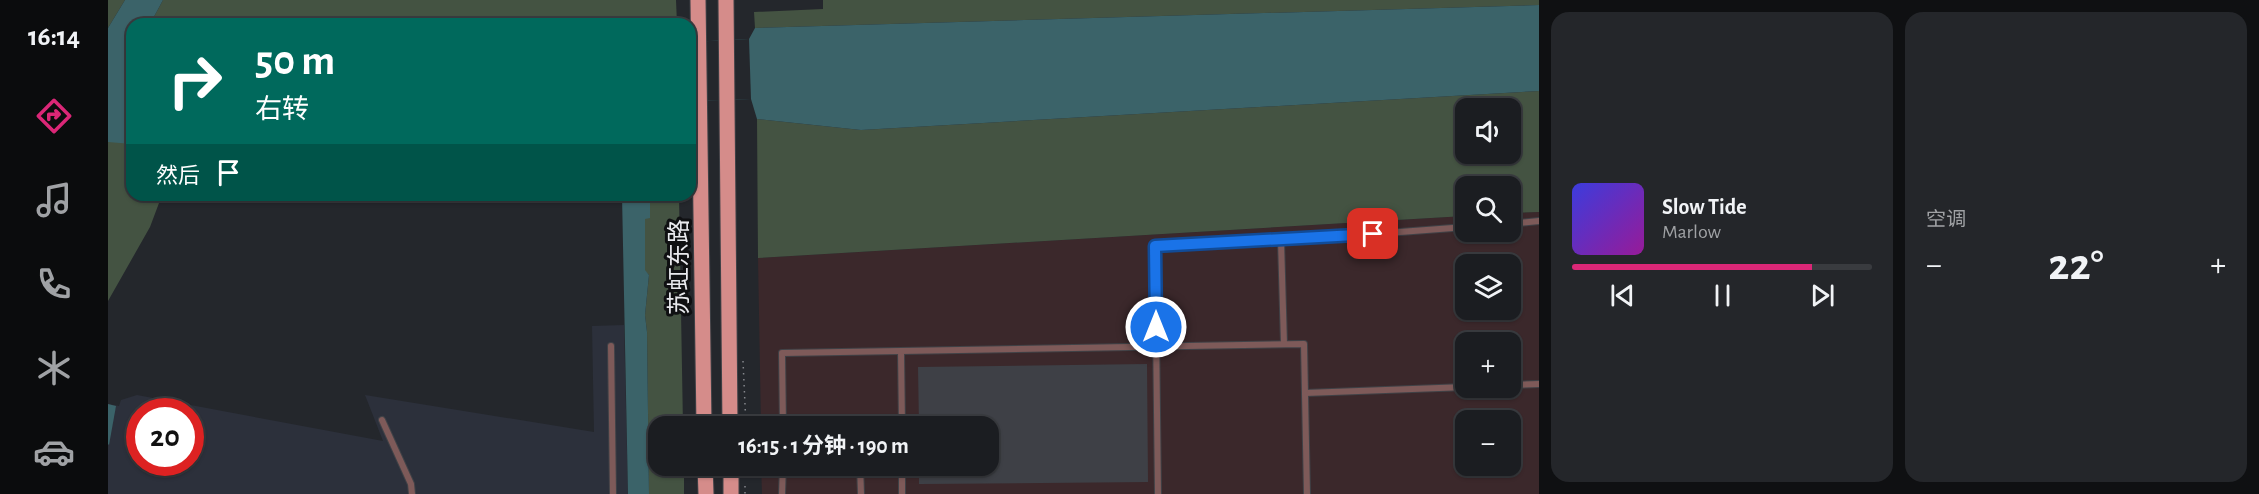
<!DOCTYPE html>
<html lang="zh">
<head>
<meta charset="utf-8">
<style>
  body { margin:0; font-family:"Alegreya Sans","Noto Sans SC",sans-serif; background:#24262a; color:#f1f3f6; height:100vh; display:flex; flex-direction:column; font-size:22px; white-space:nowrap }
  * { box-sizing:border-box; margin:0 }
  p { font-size:20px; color:#a0a2a5 }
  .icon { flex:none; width:33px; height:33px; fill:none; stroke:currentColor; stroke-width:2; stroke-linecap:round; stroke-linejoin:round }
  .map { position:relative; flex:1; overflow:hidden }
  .sheet { display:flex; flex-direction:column; gap:12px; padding:12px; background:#0f1012; width:720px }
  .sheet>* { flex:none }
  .banner { position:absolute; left:18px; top:18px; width:570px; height:183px; border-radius:18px; box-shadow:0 2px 4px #0004,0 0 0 2px #393b3f; background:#00695c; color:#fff; overflow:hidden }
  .fabs { position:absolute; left:1347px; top:98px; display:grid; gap:12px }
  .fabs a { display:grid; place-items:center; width:66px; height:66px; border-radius:12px; background:#1b1d21; box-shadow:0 2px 4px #0004,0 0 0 2px #393b3f; font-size:30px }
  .speed { position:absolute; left:18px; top:398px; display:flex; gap:12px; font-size:30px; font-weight:700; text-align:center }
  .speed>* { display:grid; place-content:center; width:78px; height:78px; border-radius:50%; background:#1b1d21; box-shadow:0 2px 4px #0004,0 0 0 2px #393b3f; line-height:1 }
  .speed .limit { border:9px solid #d22; background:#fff; color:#111 }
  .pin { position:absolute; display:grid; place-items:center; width:51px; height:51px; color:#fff; margin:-26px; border-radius:12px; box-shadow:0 3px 9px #0006 }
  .me { position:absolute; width:66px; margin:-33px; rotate:0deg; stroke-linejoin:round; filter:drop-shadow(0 0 4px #0008) }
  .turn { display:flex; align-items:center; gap:21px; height:126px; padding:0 30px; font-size:27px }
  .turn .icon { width:78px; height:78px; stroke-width:2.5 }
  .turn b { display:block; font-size:42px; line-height:51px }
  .then { display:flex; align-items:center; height:57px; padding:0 30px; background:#0003; gap:12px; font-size:22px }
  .big { font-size:45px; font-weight:700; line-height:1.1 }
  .sheet .tile { flex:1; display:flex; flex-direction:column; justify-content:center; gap:9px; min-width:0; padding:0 21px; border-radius:18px; background:#24262a }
  .song { display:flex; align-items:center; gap:18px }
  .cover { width:72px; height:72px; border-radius:9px; background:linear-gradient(135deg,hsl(240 70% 55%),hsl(300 70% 35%)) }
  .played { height:6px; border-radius:3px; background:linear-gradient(90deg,#db2777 80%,#393b3f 80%) }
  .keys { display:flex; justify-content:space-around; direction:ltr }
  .heat { display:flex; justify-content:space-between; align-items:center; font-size:33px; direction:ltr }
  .sheet .tiles { flex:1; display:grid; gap:12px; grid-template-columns:repeat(2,1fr) }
  .trip { position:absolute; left:540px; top:416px; width:351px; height:60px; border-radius:18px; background:#1b1d21; box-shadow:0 2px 4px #0004,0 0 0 2px #393b3f; font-weight:700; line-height:60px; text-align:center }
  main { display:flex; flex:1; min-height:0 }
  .dock { display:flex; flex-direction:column; width:108px; justify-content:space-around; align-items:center; background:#0b0c0d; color:#a0a2a5 }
  .dock .icon { width:42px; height:42px }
  .dock .current { color:#db2777 }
  .dock b { font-size:27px; color:#f1f3f6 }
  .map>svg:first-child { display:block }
  .built { fill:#2c303b; fill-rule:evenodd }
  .industrial { fill:#3b282b; fill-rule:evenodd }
  .green { fill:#445342; fill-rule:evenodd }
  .water { fill:#3b6369 }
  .pier { fill:#24272c }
  .building { fill:#3e4046 }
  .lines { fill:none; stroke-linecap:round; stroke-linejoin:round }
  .service-casing { stroke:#404247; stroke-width:8 }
  .primary-casing { stroke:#404247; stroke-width:17 }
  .path { stroke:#85878c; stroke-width:1.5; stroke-dasharray:1.5 4.5; stroke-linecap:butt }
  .service { stroke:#7e5a59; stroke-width:6 }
  .primary { stroke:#d58c8a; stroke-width:15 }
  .route-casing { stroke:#114b97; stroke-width:15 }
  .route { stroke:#1a73e8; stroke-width:10 }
  .labels { text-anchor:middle; stroke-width:6; stroke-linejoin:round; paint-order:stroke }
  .street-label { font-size:24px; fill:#e9eaee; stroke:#0f1012 }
</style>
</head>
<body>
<main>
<nav class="dock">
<b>16:14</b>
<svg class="icon current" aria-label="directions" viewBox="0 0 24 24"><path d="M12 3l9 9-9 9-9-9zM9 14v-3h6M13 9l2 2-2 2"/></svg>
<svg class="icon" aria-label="music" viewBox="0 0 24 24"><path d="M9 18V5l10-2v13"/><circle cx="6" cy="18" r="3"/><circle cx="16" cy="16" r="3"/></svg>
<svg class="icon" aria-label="phone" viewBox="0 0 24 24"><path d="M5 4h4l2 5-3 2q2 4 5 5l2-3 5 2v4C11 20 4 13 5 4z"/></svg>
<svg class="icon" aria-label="climate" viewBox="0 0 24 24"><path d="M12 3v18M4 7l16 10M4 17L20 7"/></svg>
<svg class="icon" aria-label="car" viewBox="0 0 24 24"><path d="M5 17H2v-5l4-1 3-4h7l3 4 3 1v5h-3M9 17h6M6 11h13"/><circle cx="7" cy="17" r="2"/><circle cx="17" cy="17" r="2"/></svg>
</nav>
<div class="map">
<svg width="1431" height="494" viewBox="0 0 1431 494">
  <rect width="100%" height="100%" fill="#24272c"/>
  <path class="built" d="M 516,325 L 520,494 L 0,494 L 0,404 L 11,406 L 13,400 L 29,395 L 275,441 L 257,395 L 486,432 L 484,326 ZM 32,411 L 82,411 L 82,462 L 32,462 Z"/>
  <path class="industrial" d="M 1431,212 L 1431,494 L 654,494 L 653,465 L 880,465 L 880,426 L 653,426 L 650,258 L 1357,216 L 1358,231 L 1402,231 L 1403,213 ZM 1358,264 L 1402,264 L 1402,309 L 1358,309 ZM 1358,342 L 1402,342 L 1402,387 L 1358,387 ZM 1358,420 L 1402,420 L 1402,465 L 1358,465 Z"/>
  <g class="green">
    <path d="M 0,0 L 17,0 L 0,28 Z"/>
    <path d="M 55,0 L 568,0 L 569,24 L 42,24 Z"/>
    <path d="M 715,0 L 1431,0 L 1431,5 L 647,28 L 646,12 L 715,9 Z"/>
    <path d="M 0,48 L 24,80 L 24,195 L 54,195 L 42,227 L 0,301 Z"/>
    <path d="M 1431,91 L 1431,212 L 1403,213 L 1402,186 L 1358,186 L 1357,216 L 650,258 L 649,119 L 753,130 ZM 1358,108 L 1402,108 L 1402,153 L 1358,153 Z"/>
    <path d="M 542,195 L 571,195 L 575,426 L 550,426 L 550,465 L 576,465 L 576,494 L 541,494 L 539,332 L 537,315 L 541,275 L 537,271 L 537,218 L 542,217 Z"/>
  </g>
  <g class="water">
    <path d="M 17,0 L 55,0 L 42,24 L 24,24 L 24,144 L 0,142 L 0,28 Z"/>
    <path d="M 1431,5 L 1431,91 L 753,130 L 649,119 L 643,99 L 582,101 L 582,42 L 641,39 L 647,28 Z"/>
    <path d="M 514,195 L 542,195 L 542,218 L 537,219 L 537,270 L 541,275 L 537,315 L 539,332 L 541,494 L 520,494 Z"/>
    <path d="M 0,404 L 8,406 L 1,445 L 0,444 Z"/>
  </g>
  <path class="pier" d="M 641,39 L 643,99 L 582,101 L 582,42 Z"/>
  <path class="building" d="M 1039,364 L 1040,482 L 811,484 L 811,465 L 880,465 L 880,426 L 811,426 L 810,367 Z"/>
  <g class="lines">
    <defs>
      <g id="service">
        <path d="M 1402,224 L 1431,221"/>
        <path d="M 1173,241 L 1176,344"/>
        <path d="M 503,346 L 505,494"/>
        <path d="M 793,352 L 794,426"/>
        <path d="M 1402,385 L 1431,384"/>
        <path d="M 1197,393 L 1358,387"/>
        <path d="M 274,420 L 303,484 L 304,494"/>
        <path d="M 675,426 L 674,353 L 1196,344 L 1199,494"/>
        <path d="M 752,465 L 753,494"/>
        <path d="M 794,465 L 794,494"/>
        <path d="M 674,494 L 675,465"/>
        <path d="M 1050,494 L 1047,246 L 1173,241 L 1358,227"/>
      </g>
      <g id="primary">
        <path d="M 590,0 L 596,426"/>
        <path d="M 618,0 L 622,426"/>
        <path d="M 597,465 L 598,494"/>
        <path d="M 623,465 L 623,494"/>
      </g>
    </defs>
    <use href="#service" class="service-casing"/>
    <use href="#primary" class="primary-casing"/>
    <g class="path">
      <path d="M 635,361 L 638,426"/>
      <path d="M 637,486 L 637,494"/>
    </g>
    <use href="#service" class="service"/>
    <use href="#primary" class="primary"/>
  </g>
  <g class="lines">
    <defs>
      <path id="route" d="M 1048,327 L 1047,246 L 1265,234"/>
    </defs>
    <use href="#route" class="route-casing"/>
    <use href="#route" class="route"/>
  </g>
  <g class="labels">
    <g class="street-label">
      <text transform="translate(571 267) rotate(-90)" y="8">苏虹东路</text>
    </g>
  </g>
</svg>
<div class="fabs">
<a><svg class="icon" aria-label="sound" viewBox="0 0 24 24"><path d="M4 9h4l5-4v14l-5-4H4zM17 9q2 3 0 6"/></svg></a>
<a><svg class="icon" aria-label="search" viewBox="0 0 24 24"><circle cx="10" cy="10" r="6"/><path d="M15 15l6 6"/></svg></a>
<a><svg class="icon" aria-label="layers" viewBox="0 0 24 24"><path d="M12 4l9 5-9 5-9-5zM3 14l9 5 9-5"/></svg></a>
<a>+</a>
<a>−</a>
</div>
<div class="speed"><div class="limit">20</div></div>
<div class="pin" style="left:1265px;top:234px;background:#d93025"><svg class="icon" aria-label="arrive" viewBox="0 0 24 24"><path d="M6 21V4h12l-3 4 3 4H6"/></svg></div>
<svg class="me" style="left:1048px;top:327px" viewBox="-20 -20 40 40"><circle r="17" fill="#1a73e8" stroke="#fff" stroke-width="3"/><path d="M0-11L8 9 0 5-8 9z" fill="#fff"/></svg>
<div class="trip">16:15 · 1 分钟 · 190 m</div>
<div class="banner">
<div class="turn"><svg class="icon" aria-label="right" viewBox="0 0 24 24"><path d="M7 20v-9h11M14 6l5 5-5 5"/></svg><div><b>50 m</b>右转</div></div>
<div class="then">然后<svg class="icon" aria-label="arrive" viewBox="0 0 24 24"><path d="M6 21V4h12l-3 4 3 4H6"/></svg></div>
</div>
</div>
<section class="sheet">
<div class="tiles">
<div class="tile">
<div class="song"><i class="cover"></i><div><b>Slow Tide</b><p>Marlow</p></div></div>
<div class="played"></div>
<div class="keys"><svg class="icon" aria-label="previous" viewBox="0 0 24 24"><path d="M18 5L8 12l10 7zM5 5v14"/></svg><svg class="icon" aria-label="pause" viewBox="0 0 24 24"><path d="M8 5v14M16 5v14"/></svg><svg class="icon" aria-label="next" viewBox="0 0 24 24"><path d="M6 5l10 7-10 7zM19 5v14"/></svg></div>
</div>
<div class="tile"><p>空调</p>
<div class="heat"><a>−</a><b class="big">22°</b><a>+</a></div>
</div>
</div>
</section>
</main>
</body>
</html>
